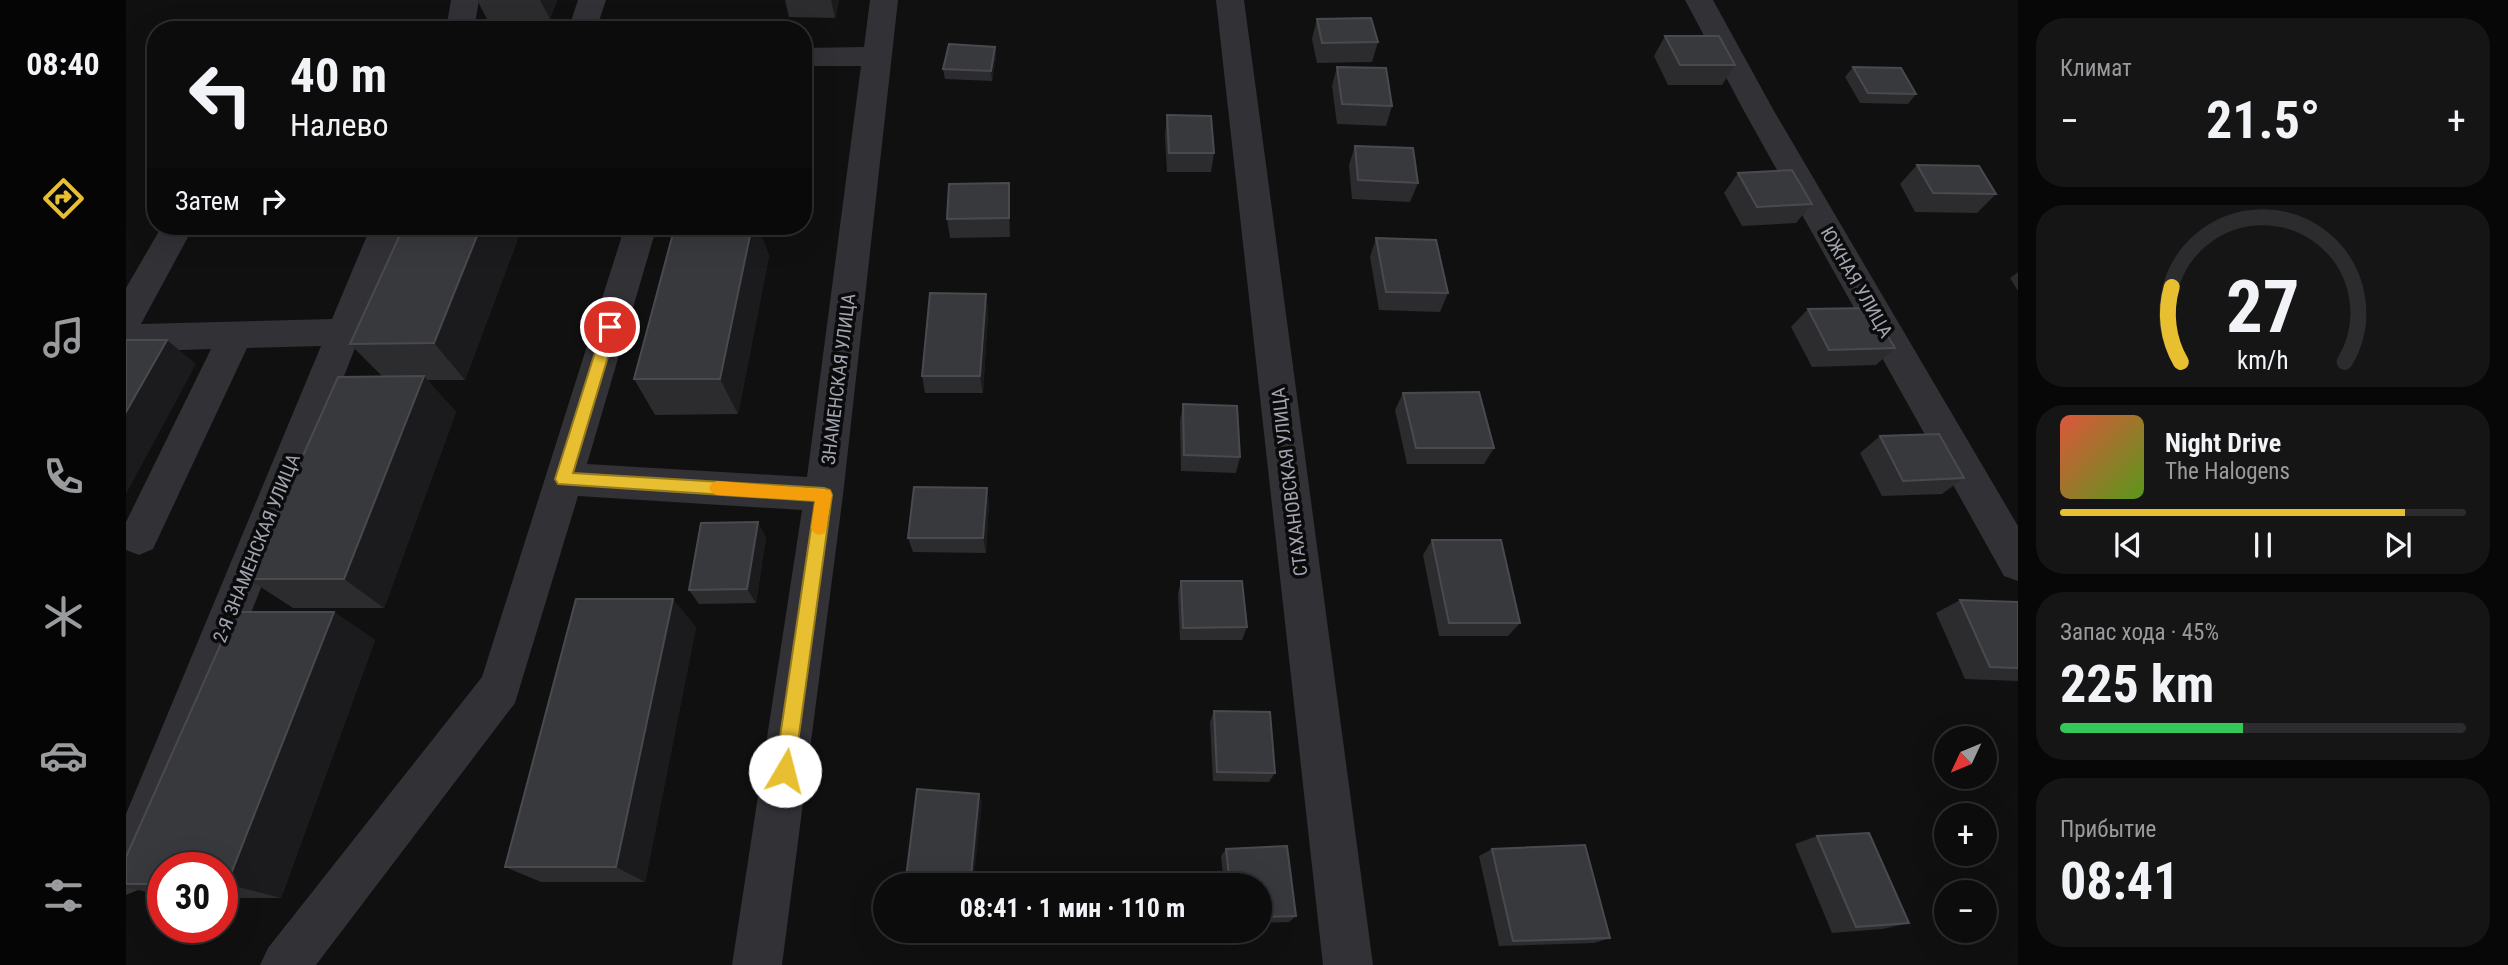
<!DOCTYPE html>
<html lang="ru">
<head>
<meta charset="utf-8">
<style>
  body { margin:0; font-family:"Roboto Condensed",sans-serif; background:#151516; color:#f1f3f6; height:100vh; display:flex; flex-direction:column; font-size:26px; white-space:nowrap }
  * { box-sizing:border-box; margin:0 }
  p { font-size:23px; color:#9a9b9d }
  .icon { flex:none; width:38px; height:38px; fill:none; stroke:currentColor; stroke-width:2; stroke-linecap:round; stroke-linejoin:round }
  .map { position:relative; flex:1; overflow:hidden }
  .side { display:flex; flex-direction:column; gap:18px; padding:18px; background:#070707; width:490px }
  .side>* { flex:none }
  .guide { position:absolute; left:21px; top:21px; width:665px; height:214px; border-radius:28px; box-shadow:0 7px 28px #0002,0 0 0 2px #2c2c2e; background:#0c0c0d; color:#f1f3f6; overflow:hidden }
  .needle { width:46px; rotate:226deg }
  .fabs { position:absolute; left:1808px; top:726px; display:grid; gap:14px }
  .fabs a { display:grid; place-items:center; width:63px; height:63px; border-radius:50%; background:#0c0c0d; box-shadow:0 7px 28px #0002,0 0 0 2px #2c2c2e; font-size:35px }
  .speed { position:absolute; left:21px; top:852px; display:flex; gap:14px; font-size:35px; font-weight:700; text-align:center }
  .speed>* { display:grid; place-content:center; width:91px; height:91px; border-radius:50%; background:#0c0c0d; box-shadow:0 7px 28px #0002,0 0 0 2px #2c2c2e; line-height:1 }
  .speed .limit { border:10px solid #d22; background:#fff; color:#111 }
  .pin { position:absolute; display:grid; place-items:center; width:60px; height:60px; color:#fff; margin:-30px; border:4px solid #fff; border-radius:50%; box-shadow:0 2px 7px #0007 }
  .me { position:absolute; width:77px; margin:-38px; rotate:8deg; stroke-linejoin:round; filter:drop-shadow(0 0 5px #0008) }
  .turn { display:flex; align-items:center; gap:24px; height:147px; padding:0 28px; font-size:32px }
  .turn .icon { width:91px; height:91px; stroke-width:2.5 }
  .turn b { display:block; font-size:49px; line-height:60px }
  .then { display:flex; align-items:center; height:66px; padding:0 28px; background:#0003; gap:14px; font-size:26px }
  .big { font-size:52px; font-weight:700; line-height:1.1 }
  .side .tile { flex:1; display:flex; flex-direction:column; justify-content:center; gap:10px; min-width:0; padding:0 24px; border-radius:28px; background:#151516 }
  .side .dial { align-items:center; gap:0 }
  .dial svg { height:182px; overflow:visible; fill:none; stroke:#2c2c2e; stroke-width:7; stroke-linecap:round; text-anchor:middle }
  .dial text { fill:#f1f3f6; stroke:none }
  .song { display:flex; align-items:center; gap:21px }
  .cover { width:84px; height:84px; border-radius:10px; background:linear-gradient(135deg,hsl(10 70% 55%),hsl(90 70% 35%)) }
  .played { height:7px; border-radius:4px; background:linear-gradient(90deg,#e8bf30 85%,#2c2c2e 85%) }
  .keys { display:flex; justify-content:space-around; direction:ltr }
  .heat { display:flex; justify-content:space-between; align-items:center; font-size:38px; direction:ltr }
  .charge { height:10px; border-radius:5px; background:linear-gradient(90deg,#34c759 45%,#2c2c2e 0) }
  .trip { position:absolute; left:747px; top:873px; width:399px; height:70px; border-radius:35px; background:#0c0c0d; box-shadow:0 7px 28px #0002,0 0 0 2px #2c2c2e; font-weight:700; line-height:70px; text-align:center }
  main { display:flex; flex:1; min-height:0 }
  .menu { display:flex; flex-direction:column; width:126px; justify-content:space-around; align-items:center; background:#050505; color:#9a9b9d }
  .menu .icon { width:49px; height:49px }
  .menu .active { color:#e8bf30 }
  .menu b { font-size:32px; color:#f1f3f6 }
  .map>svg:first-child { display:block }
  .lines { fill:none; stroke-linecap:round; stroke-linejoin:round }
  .minor { fill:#313136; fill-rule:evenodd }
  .wall { fill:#2c2c2f }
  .shaded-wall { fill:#1b1b1d }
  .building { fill:#38393d; stroke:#494a4f; stroke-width:2 }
  .route { fill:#e8bf30; stroke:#977c1f; stroke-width:2 }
  .slow { fill:#f59e0b }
  .labels { text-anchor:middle; stroke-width:7; stroke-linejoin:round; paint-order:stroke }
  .street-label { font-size:19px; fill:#a1a4b1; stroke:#0b0b0c }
</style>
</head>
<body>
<main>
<nav class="menu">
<b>08:40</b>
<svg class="icon active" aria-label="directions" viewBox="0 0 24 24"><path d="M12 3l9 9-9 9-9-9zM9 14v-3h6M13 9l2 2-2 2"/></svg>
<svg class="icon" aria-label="music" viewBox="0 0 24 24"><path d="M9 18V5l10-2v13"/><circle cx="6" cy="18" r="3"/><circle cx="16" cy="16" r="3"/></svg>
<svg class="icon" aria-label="phone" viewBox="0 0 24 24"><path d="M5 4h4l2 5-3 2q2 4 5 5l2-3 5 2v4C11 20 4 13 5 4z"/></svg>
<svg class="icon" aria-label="climate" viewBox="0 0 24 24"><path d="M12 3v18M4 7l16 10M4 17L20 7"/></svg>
<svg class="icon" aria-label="car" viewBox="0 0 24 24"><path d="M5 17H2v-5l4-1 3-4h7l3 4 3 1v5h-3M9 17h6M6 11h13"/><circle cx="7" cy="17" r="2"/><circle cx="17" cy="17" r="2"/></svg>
<svg class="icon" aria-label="filters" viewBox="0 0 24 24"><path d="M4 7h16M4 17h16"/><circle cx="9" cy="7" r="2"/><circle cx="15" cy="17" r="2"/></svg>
</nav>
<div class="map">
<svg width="1892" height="965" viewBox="0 0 1892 965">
  <rect width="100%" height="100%" fill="#101011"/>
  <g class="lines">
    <g class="minor">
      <path d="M 325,0 L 353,0 L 348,30 L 320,30 Z"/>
      <path d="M 452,0 L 480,0 L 470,30 L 442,30 Z"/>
      <path d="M 744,0 L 772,0 L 717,495 L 656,965 L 606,965 L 676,510 L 452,496 L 389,703 L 190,965 L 134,965 L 142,948 L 356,677 L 499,226 L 531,226 L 461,464 L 681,477 L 735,66 L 677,66 L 677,48 L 738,47 Z"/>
      <path d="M 1090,0 L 1118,0 L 1247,965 L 1197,965 Z"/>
      <path d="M 1559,0 L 1587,0 L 1648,111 L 1892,526 L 1892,581 L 1878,576 L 1618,111 Z"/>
      <path d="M 36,226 L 68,226 L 15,324 L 206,319 L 245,226 L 277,226 L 17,888 L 0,895 L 0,814 L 195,346 L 121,348 L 27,549 L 13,555 L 0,550 L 0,522 L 85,349 L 0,352 L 0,288 Z"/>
    </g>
  </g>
  <g class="wall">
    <path d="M 351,0 L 431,0 L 424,19 L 361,19 Z"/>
    <path d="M 659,0 L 713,0 L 709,18 L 663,17 Z"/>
    <path d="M 1191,19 L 1252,42 L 1246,62 L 1191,63 L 1186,39 Z"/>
    <path d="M 1539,36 L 1609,65 L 1596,85 L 1542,85 L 1528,56 Z"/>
    <path d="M 869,47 L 870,57 L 866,81 L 819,79 L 817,69 Z"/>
    <path d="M 1211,67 L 1266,106 L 1260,126 L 1211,124 L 1206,86 Z"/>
    <path d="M 1727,67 L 1790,94 L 1782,104 L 1734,103 L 1719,77 Z"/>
    <path d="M 1041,115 L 1088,153 L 1085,172 L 1041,172 L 1039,135 Z"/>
    <path d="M 1229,146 L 1292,183 L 1284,202 L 1226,199 L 1223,165 Z"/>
    <path d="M 1791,165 L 1870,194 L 1851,213 L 1789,212 L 1774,184 Z"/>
    <path d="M 1612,173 L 1686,204 L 1670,223 L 1616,226 L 1598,193 Z"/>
    <path d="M 884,202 L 884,237 L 824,238 L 821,219 Z"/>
    <path d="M 549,226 L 632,226 L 643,256 L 612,414 L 529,415 L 508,379 Z"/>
    <path d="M 396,228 L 339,380 L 301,380 L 330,412 L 258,608 L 167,608 L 122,579 L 256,376 L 224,344 Z"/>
    <path d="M 1250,238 L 1322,293 L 1314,312 L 1253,310 L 1244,257 Z"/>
    <path d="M 1892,272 L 1892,291 L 1884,278 Z"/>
    <path d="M 860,294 L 862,312 L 857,393 L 799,393 L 796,376 Z"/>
    <path d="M 1682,309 L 1769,348 L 1750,365 L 1686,367 L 1665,327 Z"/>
    <path d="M 1277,393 L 1368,448 L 1358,464 L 1281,464 L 1269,410 Z"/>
    <path d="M 1057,404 L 1114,457 L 1110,473 L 1055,471 L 1054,421 Z"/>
    <path d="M 1754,436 L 1838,478 L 1816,494 L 1756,496 L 1734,453 Z"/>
    <path d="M 861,488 L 863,503 L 860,553 L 787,552 L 782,538 Z"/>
    <path d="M 640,537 L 630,603 L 573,604 L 563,590 Z"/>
    <path d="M 1306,540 L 1394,623 L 1382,636 L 1313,636 L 1297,555 Z"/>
    <path d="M 1055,581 L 1121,627 L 1116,640 L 1054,640 L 1052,594 Z"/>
    <path d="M 1834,600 L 1892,602 L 1892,681 L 1839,679 L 1810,613 Z"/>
    <path d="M 208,612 L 249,640 L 155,898 L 96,898 L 96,868 L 37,868 L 37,896 L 0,887 L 0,857 Z"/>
    <path d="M 570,627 L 519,882 L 415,882 L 379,867 Z"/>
    <path d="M 1088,711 L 1149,773 L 1143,782 L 1087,781 L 1084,722 Z"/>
    <path d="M 1691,836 L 1783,923 L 1757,929 L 1706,933 L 1669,844 Z"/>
    <path d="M 1100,849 L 1170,916 L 1163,922 L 1134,923 L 1134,886 L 1098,886 L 1095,856 Z"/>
    <path d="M 1366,849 L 1484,938 L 1468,943 L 1373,946 L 1353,856 Z"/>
  </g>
  <g class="shaded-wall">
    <path d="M 414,0 L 431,0 L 424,19 Z"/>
    <path d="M 705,0 L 713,0 L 709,18 Z"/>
    <path d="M 869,47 L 870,57 L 866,81 L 865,71 Z"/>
    <path d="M 883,183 L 884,202 L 884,237 L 883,218 Z"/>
    <path d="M 355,226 L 395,226 L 396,228 L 339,380 L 308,343 Z"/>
    <path d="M 626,226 L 632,226 L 643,256 L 612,414 L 594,379 Z"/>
    <path d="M 860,294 L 862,312 L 857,393 L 854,376 Z"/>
    <path d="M 41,340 L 70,364 L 0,494 L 0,412 Z"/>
    <path d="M 298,376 L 330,412 L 258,608 L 218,579 Z"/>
    <path d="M 861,488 L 863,503 L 860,553 L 857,538 Z"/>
    <path d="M 632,522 L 640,537 L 630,603 L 621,589 Z"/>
    <path d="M 547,599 L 570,627 L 519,882 L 490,867 Z"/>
    <path d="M 208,612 L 249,640 L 155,898 L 101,884 Z"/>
    <path d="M 853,794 L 856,803 L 847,886 L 844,886 Z"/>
  </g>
  <g class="building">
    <path d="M 1245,18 L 1252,42 L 1196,43 L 1191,19 Z"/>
    <path d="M 1539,36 L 1593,36 L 1609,65 L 1554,65 Z"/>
    <path d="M 823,44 L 869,47 L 865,71 L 817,69 Z"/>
    <path d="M 1211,67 L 1260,68 L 1266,106 L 1216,104 Z"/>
    <path d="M 1727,67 L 1775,68 L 1790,94 L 1742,93 Z"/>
    <path d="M 1041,115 L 1085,116 L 1088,153 L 1043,153 Z"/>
    <path d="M 1229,146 L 1287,148 L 1292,183 L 1232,180 Z"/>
    <path d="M 1791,165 L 1853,166 L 1870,194 L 1807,193 Z"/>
    <path d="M 1666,170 L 1686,204 L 1631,207 L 1612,173 Z"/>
    <path d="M 883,183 L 883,218 L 821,219 L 823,184 Z"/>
    <path d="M 278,226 L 355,226 L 308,343 L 224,344 Z"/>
    <path d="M 549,226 L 626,226 L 594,379 L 508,379 Z"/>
    <path d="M 1250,238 L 1310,240 L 1322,293 L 1260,292 Z"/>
    <path d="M 804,293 L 860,294 L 854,376 L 796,376 Z"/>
    <path d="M 1745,308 L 1769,348 L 1703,350 L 1682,309 Z"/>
    <path d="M 0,340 L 41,340 L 0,412 Z"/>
    <path d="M 298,376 L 218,579 L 122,579 L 212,377 Z"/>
    <path d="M 1353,392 L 1368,448 L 1290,448 L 1277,393 Z"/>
    <path d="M 1057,404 L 1111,406 L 1114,457 L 1058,455 Z"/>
    <path d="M 1813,434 L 1838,478 L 1777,481 L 1754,436 Z"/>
    <path d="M 788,487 L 861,488 L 857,538 L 782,538 Z"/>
    <path d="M 632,522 L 621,589 L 563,590 L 575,523 Z"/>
    <path d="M 1306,540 L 1375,540 L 1394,623 L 1323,623 Z"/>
    <path d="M 1055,581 L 1116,581 L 1121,627 L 1057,628 Z"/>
    <path d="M 450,599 L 547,599 L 490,867 L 379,867 Z"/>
    <path d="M 1834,600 L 1892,602 L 1892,668 L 1864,667 Z"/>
    <path d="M 109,612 L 208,612 L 101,884 L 96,884 L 96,868 L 37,868 L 37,884 L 0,884 L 0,857 Z"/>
    <path d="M 1088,711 L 1144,712 L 1149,773 L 1091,772 Z"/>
    <path d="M 791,789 L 853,794 L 844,886 L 779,886 Z"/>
    <path d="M 1743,833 L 1783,923 L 1730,927 L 1691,836 Z"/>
    <path d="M 1459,845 L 1484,938 L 1387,941 L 1366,849 Z"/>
    <path d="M 1161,846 L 1170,916 L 1134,917 L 1134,886 L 1104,886 L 1100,849 Z"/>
  </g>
  <path class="route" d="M 484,321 L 491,327 L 447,473 L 698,488 L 704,490 L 706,495 L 668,771 L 665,778 L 659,781 L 652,778 L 649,771 L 689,501 L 432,484 L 429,479 L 477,327 Z"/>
  <path class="slow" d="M 591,481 L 704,490 L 706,495 L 699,533 L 693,535 L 688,533 L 685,528 L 689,501 L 591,495 L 586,493 L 583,488 L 586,483 Z"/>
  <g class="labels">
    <g class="street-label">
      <text transform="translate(1731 282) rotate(60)" y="7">ЮЖНАЯ УЛИЦА</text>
      <text transform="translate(712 379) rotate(-83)" y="7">ЗНАМЕНСКАЯ УЛИЦА</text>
      <text transform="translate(1163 482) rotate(-97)" y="7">СТАХАНОВСКАЯ УЛИЦА</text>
      <text transform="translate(130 548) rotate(-68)" y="7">2-Я ЗНАМЕНСКАЯ УЛИЦА</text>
    </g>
  </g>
</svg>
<div class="fabs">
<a><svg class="needle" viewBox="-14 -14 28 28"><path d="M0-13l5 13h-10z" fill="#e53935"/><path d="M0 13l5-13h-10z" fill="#9a9b9d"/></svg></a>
<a>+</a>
<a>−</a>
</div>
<div class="speed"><div class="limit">30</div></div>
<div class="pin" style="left:484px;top:327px;background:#d93025"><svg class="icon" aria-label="arrive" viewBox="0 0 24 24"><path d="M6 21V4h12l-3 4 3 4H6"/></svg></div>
<svg class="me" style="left:659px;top:771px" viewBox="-20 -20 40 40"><circle r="19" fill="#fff"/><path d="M0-13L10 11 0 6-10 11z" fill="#e8bf30"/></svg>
<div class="trip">08:41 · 1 мин · 110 m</div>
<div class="guide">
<div class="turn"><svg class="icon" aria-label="left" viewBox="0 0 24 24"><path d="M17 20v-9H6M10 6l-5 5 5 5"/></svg><div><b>40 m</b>Налево</div></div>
<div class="then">Затем<svg class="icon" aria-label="right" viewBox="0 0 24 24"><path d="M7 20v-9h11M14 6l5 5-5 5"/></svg></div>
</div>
</div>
<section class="side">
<div class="tile"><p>Климат</p>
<div class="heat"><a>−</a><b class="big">21.5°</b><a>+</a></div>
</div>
<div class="tile dial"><svg viewBox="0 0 100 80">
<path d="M14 69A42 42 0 1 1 86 69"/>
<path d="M14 69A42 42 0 0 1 10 36" stroke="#e8bf30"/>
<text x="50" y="56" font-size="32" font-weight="700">27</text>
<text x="50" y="72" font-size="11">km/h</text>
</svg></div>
<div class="tile">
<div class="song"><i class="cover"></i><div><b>Night Drive</b><p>The Halogens</p></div></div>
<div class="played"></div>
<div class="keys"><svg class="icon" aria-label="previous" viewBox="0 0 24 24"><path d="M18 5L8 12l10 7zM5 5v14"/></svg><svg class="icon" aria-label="pause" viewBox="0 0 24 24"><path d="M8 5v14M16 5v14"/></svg><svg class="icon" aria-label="next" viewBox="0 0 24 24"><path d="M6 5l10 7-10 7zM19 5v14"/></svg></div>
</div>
<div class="tile"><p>Запас хода · 45%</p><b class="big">225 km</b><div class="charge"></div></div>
<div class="tile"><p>Прибытие</p><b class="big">08:41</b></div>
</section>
</main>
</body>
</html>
